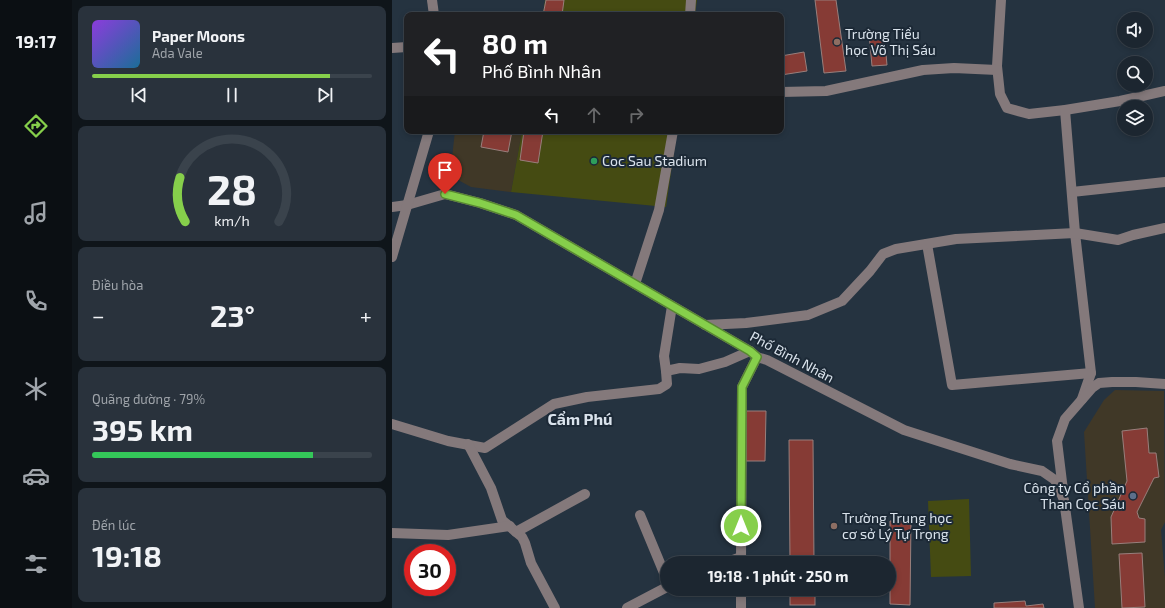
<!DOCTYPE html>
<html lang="vi">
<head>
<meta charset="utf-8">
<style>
  body { margin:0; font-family:"Exo 2",sans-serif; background:#29323c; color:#f1f3f6; height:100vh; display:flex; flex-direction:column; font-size:15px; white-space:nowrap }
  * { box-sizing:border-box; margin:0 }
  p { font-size:13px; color:#a0a5ab }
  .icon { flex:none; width:22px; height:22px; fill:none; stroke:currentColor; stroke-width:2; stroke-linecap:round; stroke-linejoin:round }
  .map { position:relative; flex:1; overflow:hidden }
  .side { display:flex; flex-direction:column; gap:6px; padding:6px; background:#0f151a; width:320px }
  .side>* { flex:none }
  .top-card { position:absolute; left:12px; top:12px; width:380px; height:122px; border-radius:8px; box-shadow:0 2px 6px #0003,0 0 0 1px #3a434c; background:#202124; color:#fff; overflow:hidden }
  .buttons { position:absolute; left:725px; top:12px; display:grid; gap:8px }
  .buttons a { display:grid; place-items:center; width:36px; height:36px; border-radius:50%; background:#1c2630; box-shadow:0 2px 6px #0003,0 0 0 1px #3a434c; font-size:20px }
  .speed { position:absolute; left:12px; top:544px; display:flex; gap:8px; font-size:20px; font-weight:700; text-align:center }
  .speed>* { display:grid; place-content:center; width:52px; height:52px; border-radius:50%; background:#1c2630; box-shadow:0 2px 6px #0003,0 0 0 1px #3a434c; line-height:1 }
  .speed .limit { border:6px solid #d22; background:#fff; color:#111 }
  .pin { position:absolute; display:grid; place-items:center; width:34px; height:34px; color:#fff; margin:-41px -17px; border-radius:50% 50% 50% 0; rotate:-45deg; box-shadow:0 0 4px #0007 }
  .pin .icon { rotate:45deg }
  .me { position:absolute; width:44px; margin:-22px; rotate:0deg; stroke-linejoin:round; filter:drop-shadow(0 0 3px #0008) }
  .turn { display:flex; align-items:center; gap:14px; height:84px; padding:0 12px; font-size:18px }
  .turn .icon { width:52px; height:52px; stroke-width:2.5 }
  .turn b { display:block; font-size:28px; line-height:34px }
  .lanes { display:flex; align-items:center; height:38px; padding:0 12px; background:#0003; justify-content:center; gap:20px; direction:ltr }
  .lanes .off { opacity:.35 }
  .big { font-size:30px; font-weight:700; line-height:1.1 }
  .side .widget { flex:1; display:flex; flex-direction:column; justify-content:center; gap:6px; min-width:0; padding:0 14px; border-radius:8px; background:#29323c }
  .side .dial { align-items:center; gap:0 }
  .dial svg { height:104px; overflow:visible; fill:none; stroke:#3a434c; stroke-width:7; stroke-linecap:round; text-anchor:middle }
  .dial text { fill:#f1f3f6; stroke:none }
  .song { display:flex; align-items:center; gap:12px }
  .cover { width:48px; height:48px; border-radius:6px; background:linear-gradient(135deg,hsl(270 70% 55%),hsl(200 70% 35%)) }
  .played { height:4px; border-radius:2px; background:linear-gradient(90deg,#86cf4b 85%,#3a434c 85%) }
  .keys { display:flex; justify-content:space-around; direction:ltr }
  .heat { display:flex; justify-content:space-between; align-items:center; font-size:22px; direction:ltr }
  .charge { height:6px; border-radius:3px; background:linear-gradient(90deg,#34c759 79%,#3a434c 0) }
  .trip { position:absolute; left:268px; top:556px; width:236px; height:40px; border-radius:20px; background:#1c2630; box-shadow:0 2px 6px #0003,0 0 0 1px #3a434c; font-weight:700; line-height:40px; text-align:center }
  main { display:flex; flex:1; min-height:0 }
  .menu { display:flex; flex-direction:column; width:72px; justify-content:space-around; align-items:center; background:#0b0f13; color:#a0a5ab }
  .menu .icon { width:28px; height:28px }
  .menu .active { color:#86cf4b }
  .menu b { font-size:18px; color:#f1f3f6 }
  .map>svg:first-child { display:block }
  .commercial { fill:#403827 }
  .green { fill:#454b12 }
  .building { fill:#863b35; stroke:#987f7c }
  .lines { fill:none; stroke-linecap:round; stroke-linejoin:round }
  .minor { stroke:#84797b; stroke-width:10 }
  .route-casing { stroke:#578731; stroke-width:10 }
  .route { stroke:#86cf4b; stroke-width:7 }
  .education-dot { fill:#8d6e63; stroke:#1c2936; stroke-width:1.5 }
  .leisure-dot { fill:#2e9e5b; stroke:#1c2936; stroke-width:1.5 }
  .service-dot { fill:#5c6f8a; stroke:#1c2936; stroke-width:1.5 }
  .labels { text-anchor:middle; stroke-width:4; stroke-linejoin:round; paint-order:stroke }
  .poi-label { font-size:14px; fill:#dae3ec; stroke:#1c2936; text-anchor:start }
  .street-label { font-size:14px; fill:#dae3ec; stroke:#1c2936 }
  .quarter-label { font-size:16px; font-weight:bold; fill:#dae3ec; stroke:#1c2936 }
</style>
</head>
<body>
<main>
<nav class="menu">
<b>19:17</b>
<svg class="icon active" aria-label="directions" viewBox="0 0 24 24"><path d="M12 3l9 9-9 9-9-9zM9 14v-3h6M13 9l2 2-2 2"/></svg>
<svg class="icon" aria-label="music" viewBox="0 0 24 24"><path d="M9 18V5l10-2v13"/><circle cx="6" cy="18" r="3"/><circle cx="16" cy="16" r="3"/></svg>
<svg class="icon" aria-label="phone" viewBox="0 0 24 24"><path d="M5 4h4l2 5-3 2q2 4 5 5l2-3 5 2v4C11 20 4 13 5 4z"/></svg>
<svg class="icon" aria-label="climate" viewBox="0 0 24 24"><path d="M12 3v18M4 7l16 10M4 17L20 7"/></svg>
<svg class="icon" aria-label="car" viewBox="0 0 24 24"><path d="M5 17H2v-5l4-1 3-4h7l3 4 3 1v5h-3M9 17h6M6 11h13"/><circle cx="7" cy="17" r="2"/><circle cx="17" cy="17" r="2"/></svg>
<svg class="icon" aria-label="filters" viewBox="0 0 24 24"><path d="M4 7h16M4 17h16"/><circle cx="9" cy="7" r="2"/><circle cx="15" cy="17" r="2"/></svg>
</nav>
<section class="side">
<div class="widget">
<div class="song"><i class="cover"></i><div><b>Paper Moons</b><p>Ada Vale</p></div></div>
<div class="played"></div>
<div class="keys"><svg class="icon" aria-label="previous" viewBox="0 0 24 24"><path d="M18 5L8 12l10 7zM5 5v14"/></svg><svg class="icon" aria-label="pause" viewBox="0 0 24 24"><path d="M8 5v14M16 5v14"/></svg><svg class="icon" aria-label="next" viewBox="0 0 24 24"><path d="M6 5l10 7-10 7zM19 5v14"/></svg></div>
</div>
<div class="widget dial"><svg viewBox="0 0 100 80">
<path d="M14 69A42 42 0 1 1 86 69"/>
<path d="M14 69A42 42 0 0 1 10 35" stroke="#86cf4b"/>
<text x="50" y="56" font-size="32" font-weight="700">28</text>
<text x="50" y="72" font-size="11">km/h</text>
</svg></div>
<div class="widget"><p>Điều hòa</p>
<div class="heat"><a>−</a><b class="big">23°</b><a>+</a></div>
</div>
<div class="widget"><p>Quãng đường · 79%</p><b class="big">395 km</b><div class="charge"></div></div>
<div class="widget"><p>Đến lúc</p><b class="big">19:18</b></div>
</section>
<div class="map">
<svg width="773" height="608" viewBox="0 0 773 608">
  <rect width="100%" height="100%" fill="#253340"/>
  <g class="commercial">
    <path d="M 63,131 L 130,131 L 119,192 L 79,187 L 68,181 L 61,175 L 60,158 Z"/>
    <path d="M 723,390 L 772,391 L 773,522 L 769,530 L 773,578 L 773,608 L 703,608 L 692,432 L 712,400 Z"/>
  </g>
  <g class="green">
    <path d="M 153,0 L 305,0 L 303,15 L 151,15 Z"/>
    <path d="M 130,131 L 285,131 L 274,207 L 119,192 Z"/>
    <path d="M 577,499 L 579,576 L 539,577 L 536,501 Z"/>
  </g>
  <g class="building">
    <path d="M 154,0 L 172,0 L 170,15 L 151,15 Z"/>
    <path d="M 423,0 L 444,0 L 454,71 L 432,73 Z"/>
    <path d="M 492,32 L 495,65 L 480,66 L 477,34 Z"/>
    <path d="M 412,52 L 415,71 L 389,75 L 389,56 Z"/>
    <path d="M 92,131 L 120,131 L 116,152 L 89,147 Z"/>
    <path d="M 132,131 L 151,131 L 146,163 L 128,160 Z"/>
    <path d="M 354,411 L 374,411 L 373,461 L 354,461 Z"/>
    <path d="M 755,428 L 757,453 L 764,453 L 767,477 L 762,478 L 745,512 L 747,518 L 753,519 L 753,542 L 720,544 L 719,517 L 735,481 L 730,431 Z"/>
    <path d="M 397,440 L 421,440 L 422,563 L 398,563 Z"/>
    <path d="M 498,521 L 519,521 L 518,605 L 498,604 Z"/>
    <path d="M 750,553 L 753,607 L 730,608 L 727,554 Z"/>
    <rect x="398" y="589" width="25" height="16"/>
    <path d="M 633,601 L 634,606 L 651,604 L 652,608 L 602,608 L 602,603 Z"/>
  </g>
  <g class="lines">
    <g class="minor">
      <path d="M 40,0 L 42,15"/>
      <path d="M 609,0 L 605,66 L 608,94 L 615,108 L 637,114 L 673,110 L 728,101 L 773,91"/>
      <path d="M 298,15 L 299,0"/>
      <path d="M 0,48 L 15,47"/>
      <path d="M 389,92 L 434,91 L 531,70 L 562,68 L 605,70"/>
      <path d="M 673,110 L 683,233 L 699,373 L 690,399"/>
      <path d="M 680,192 L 773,182"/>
      <path d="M 0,207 L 15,205 L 53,194 L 88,203 L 124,215 L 358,351 L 365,357 L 375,360 L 512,430 L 618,464 L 650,471 L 663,480 L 672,500 L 687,608"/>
      <path d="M 535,244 L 560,385 L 699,373"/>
      <path d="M 0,257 L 37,131"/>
      <path d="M 243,284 L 267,210 L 281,131"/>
      <path d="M 313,325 L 354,323 L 416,315 L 450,301 L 478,271 L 491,254 L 504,249 L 564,239 L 683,233 L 726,240 L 741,235 L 773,228"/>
      <path d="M 274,371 L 288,368 L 307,369 L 333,362 L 358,351"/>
      <path d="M 0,424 L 56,441 L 93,448 L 162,404 L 195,397 L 267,389 L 275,384 L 274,371 L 272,356 L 280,306"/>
      <path d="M 76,444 L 99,488 L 110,520 L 130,537 L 133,543 L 139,563 L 163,608"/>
      <path d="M 671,490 L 665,441 L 673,419 L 700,388 L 707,383 L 720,382 L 744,382 L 773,384"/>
      <path d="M 248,515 L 275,580"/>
      <path d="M 124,532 L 193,494"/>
      <path d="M 0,533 L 56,535 L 118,526"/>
      <path d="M 333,563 L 349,557"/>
      <path d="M 349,563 L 350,387 L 365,357"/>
      <path d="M 235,608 L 275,587"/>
      <path d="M 349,608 L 349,589"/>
    </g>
  </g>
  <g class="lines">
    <defs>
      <path id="route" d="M 53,194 L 88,203 L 124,215 L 358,351 L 365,357 L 350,387 L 349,526"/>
    </defs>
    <use href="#route" class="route-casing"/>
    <use href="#route" class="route"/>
  </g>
  <g class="education-dot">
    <circle cx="445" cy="42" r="4"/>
    <circle cx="442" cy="526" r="4"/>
  </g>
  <circle class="leisure-dot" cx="202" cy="161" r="4"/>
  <circle class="service-dot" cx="741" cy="496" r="4"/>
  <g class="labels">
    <g class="poi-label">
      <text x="453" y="39">Trường Tiểu<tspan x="453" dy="16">học Võ Thị Sáu</tspan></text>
      <text x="210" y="166">Coc Sau Stadium</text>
      <text x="733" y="493" text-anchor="end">Công ty Cổ phần<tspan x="733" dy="16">Than Cọc Sáu</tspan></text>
      <text x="450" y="523">Trường Trung học<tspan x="450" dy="16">cơ sở Lý Tự Trọng</tspan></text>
    </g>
    <g class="street-label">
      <text transform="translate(400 357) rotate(28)" y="5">Phố Bình Nhân</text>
    </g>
    <g class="quarter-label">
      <text x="188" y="425">Cẩm Phú</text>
    </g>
  </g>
</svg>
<div class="buttons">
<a><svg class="icon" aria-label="sound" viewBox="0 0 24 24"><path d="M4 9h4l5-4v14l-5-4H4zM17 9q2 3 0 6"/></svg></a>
<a><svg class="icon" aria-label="search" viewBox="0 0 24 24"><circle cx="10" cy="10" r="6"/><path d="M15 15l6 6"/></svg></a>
<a><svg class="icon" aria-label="layers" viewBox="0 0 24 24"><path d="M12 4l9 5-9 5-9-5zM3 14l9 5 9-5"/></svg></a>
</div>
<div class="speed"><div class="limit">30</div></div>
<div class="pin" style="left:53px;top:194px;background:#d93025"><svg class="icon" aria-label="arrive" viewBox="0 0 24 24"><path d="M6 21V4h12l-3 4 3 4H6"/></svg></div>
<svg class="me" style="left:349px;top:526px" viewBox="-20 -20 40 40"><circle r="17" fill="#86cf4b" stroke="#fff" stroke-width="3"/><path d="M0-11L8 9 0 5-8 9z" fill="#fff"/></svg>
<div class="trip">19:18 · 1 phút · 250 m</div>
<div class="top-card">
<div class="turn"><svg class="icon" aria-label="left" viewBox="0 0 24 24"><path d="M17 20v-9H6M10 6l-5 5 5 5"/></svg><div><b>80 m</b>Phố Bình Nhân</div></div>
<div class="lanes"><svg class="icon" aria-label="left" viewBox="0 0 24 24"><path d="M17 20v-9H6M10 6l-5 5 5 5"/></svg><svg class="icon off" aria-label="ahead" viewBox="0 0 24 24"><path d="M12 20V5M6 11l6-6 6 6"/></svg><svg class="icon off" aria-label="right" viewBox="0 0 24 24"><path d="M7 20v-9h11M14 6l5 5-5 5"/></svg></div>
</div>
</div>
</main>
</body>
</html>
